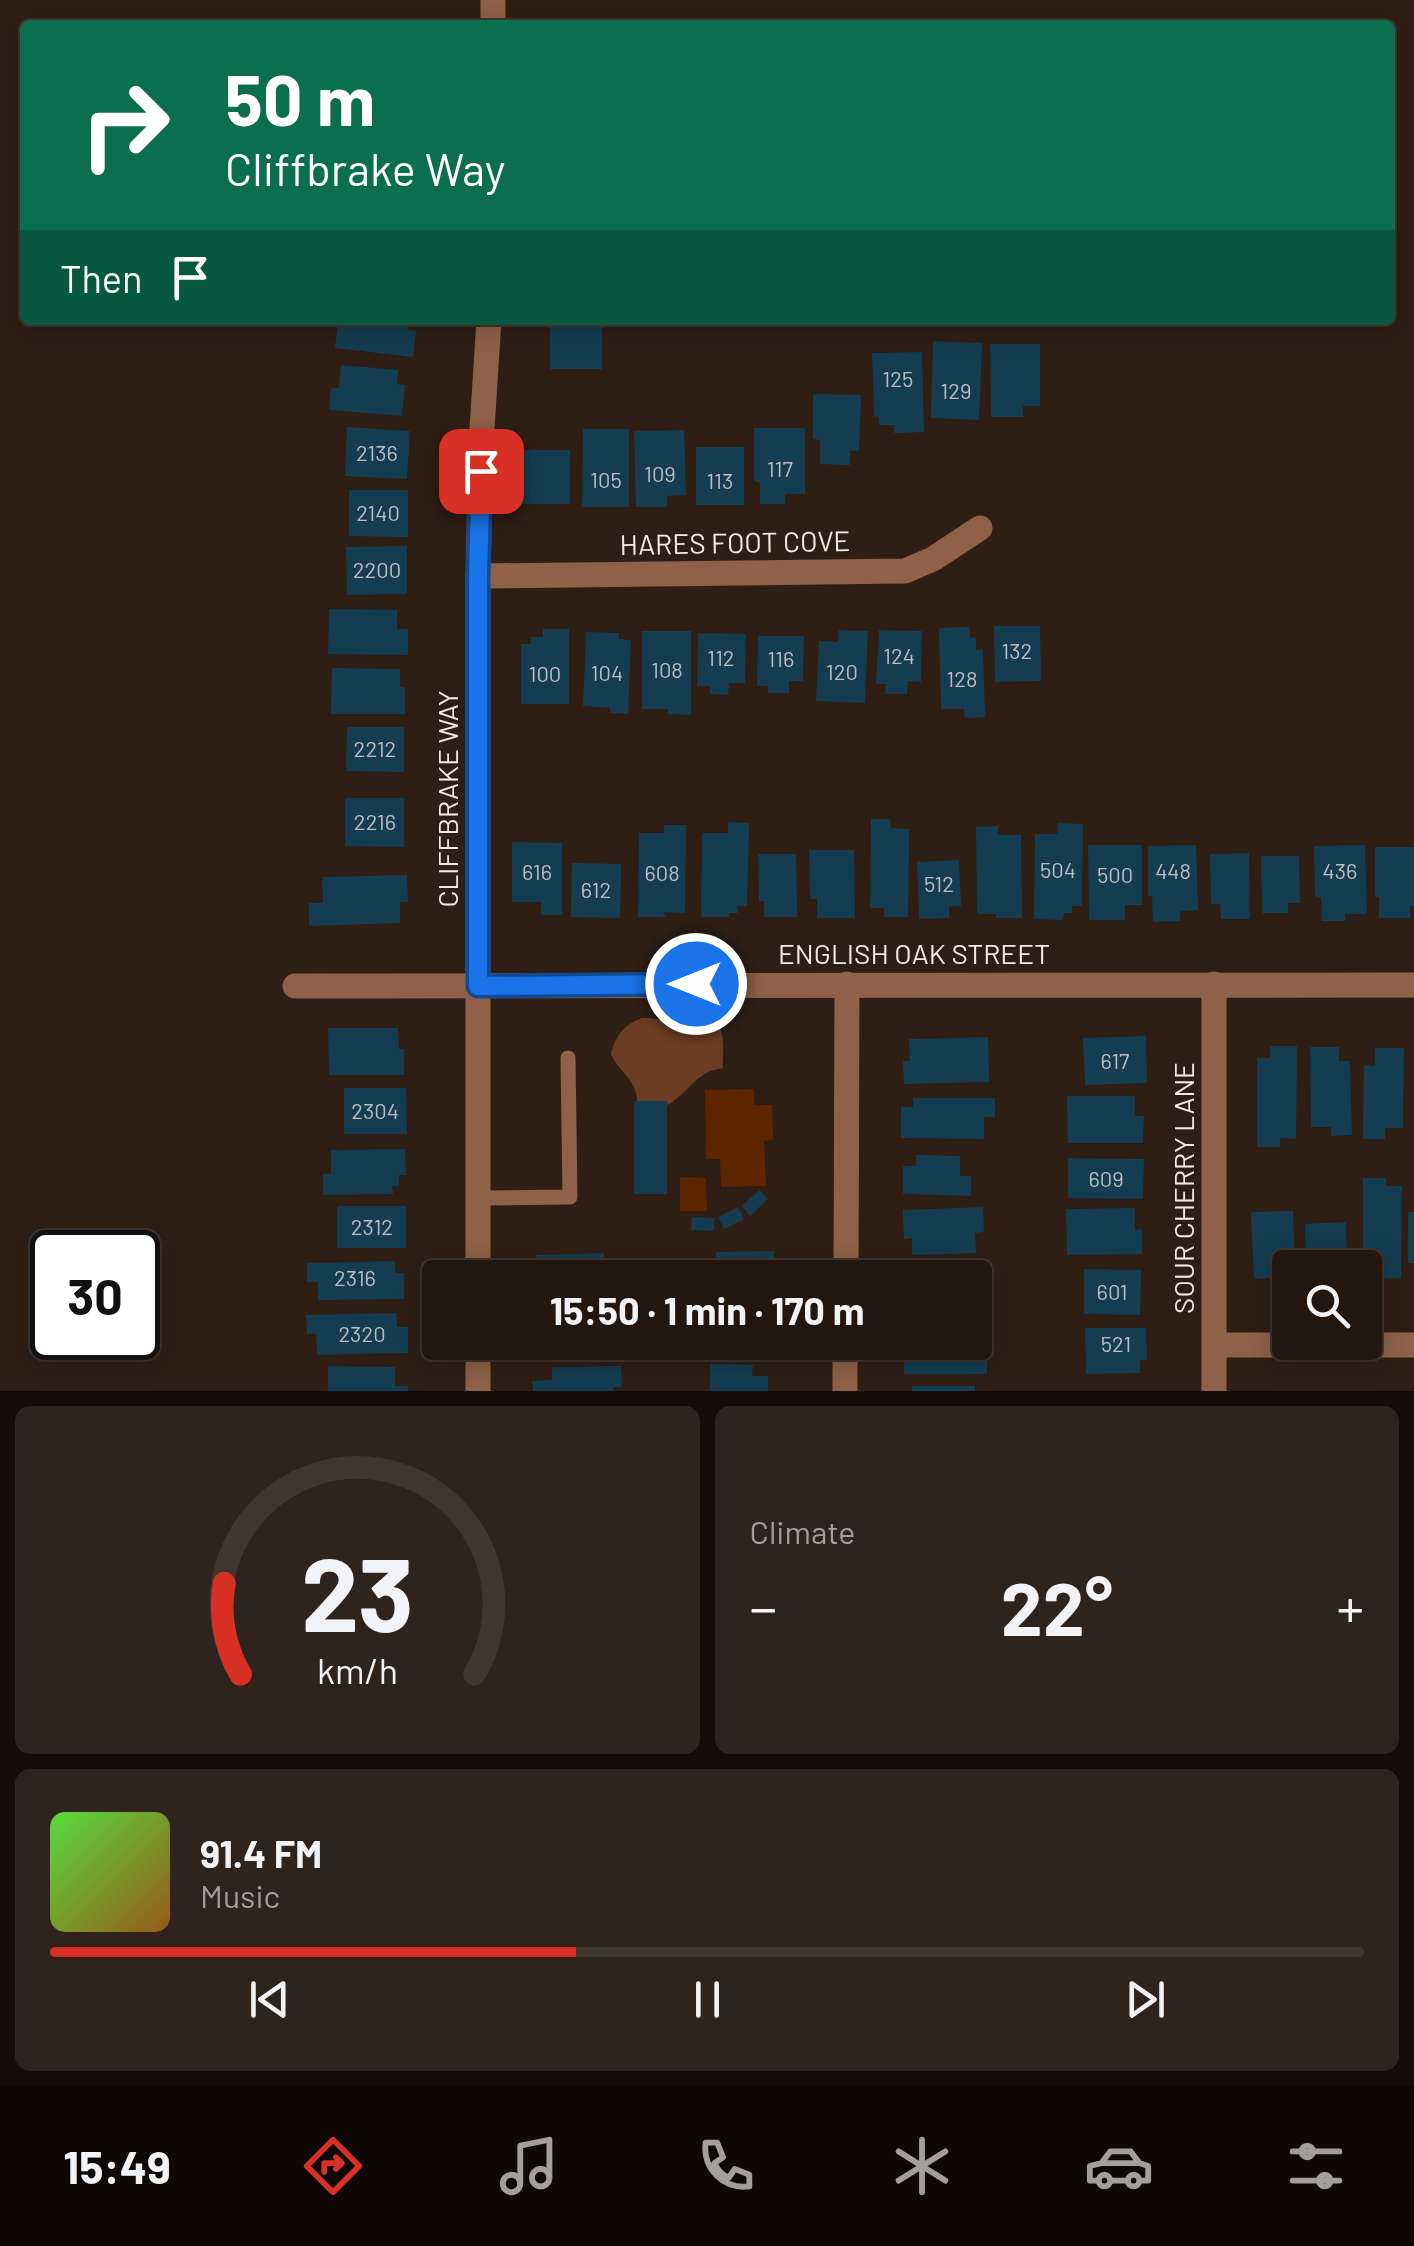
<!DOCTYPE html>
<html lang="en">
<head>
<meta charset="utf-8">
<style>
  body { margin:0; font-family:Barlow,sans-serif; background:#2f231d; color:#f1f3f6; height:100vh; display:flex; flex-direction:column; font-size:38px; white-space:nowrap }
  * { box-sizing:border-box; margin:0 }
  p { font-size:32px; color:#a39f9e }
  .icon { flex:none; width:55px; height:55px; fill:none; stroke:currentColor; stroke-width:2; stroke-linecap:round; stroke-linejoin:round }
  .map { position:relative; height:1391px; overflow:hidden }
  .sheet { display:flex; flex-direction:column; gap:15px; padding:15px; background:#130c08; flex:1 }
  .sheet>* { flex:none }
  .guide { position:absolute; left:20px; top:20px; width:1375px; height:305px; border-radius:10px; box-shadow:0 5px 25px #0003,0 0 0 2px #40352f; background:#0b6e4f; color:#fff; overflow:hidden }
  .fabs { position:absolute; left:1272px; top:1250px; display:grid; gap:20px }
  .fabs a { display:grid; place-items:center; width:110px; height:110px; border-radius:10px; background:#23160f; box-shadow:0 5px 25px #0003,0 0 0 2px #40352f; font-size:50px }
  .speed { position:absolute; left:30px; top:1230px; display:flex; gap:20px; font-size:50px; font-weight:700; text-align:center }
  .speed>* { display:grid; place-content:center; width:130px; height:130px; border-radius:50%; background:#23160f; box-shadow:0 5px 25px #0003,0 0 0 2px #40352f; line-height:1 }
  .speed .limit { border:5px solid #111; border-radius:15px; background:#fff; color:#111 }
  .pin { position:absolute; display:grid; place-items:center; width:85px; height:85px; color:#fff; margin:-42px; border-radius:20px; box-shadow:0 5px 15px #0006 }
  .me { position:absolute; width:110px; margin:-55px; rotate:270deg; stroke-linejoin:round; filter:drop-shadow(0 0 8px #0008) }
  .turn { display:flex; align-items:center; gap:35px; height:210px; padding:0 40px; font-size:45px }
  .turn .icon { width:130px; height:130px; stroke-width:2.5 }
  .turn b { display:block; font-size:70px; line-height:85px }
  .then { display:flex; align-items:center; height:95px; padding:0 40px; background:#0003; gap:20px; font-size:38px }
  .big { font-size:75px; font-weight:700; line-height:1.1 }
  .sheet .card { flex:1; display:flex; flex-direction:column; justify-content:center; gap:15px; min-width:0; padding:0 35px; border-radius:15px; background:#2f231d }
  .sheet .dial { align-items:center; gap:0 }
  .dial svg { height:260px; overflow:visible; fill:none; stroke:#40352f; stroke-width:7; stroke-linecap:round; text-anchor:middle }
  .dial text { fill:#f1f3f6; stroke:none }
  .song { display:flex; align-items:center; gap:30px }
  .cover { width:120px; height:120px; border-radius:15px; background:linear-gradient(135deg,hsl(110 70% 55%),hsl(30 70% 35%)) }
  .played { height:10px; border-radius:5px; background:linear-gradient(90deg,#d93025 40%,#40352f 40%) }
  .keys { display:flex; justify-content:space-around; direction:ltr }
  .heat { display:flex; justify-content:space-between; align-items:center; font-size:55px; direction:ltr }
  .sheet .tiles { flex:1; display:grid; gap:15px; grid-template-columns:1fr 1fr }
  .card:last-child { grid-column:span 2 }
  .trip { position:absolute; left:422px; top:1260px; width:570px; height:100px; border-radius:10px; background:#23160f; box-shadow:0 5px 25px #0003,0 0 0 2px #40352f; font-weight:700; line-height:100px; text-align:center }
  .dock { display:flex; height:160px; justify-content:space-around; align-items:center; background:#0e0906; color:#a39f9e }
  .dock .icon { width:70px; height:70px }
  .dock .on { color:#d93025 }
  .dock b { font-size:45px; color:#f1f3f6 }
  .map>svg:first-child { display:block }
  .green { fill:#6b3d22 }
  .water { fill:#5e2600 }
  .building { fill:#143d51 }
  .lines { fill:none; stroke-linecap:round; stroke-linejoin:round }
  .service { stroke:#8e6148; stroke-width:15 }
  .minor { stroke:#8e6148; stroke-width:25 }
  .route-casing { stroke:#114b97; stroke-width:25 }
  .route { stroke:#1a73e8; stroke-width:18 }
  .labels { text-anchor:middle; stroke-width:8; stroke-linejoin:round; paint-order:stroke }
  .number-label { font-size:22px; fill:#bebebe }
  .street-label { font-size:28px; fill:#f6e9e2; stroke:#2f1e14 }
</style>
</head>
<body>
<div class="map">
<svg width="1414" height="1391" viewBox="0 0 1414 1391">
  <rect width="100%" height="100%" fill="#2f1e14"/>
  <path class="green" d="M 642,1018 C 657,1017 668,1023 682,1024 C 691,1025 698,1019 706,1019 C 729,1020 722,1053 723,1068 C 694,1072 690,1093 667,1105 L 666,1101 L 637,1101 C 637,1080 620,1074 611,1054 C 615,1036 624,1024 642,1018 Z"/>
  <g class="water">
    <path d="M 754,1089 L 754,1105 L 772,1105 L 773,1140 L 764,1141 L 766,1186 L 721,1187 L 720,1159 L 706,1159 L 705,1090 Z"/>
    <path d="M 680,1177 L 706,1178 L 707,1211 L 680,1211 Z"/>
  </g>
  <g class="building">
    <path d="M 338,320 L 409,320 L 408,330 L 416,331 L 413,357 L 335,348 Z"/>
    <rect x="550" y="325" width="52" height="44"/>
    <path d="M 933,341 L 982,343 L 979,420 L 931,418 Z"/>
    <path d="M 990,344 L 1040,344 L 1040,406 L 1023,406 L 1023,417 L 991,417 Z"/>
    <path d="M 922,352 L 924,432 L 894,433 L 894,425 L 879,425 L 879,417 L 874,416 L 872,353 Z"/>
    <path d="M 341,365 L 398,370 L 397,384 L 405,385 L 402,416 L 329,410 L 331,388 L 339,388 Z"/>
    <path d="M 813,394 L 861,395 L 859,450 L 850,451 L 850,465 L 820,464 L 820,440 L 813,439 Z"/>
    <path d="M 347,427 L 410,431 L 407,479 L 345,476 Z"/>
    <path d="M 754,428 L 805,428 L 805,494 L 785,494 L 785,504 L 760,504 L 760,483 L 754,481 Z"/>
    <path d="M 583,429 L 629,429 L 629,507 L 582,507 Z"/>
    <path d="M 684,430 L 686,495 L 667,496 L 667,507 L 636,507 L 634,431 Z"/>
    <rect x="696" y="447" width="48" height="58"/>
    <path d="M 514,450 L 570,450 L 570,504 L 515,504 Z"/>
    <path d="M 349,490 L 408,490 L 408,537 L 349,536 Z"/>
    <path d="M 407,546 L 407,594 L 347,595 L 346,547 Z"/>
    <path d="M 329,609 L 397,610 L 397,629 L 408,629 L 408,655 L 328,654 Z"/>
    <path d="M 994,626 L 1040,626 L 1041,681 L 995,682 Z"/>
    <path d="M 969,627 L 970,638 L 976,637 L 976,650 L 983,649 L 985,717 L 965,718 L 964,709 L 941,709 L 939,628 Z"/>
    <path d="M 543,629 L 569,629 L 569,704 L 521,704 L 521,644 L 531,644 L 530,637 L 543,637 Z"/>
    <path d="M 839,630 L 868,631 L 865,703 L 816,701 L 819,641 L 838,642 Z"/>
    <path d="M 879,630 L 922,631 L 921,682 L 908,681 L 907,694 L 885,694 L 886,684 L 876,684 Z"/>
    <path d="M 642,631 L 691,631 L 691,715 L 668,714 L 668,709 L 642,709 Z"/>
    <path d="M 586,632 L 619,633 L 619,639 L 631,640 L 628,714 L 610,713 L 610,708 L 583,706 Z"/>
    <path d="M 698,633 L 746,634 L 745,683 L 729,683 L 728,695 L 710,694 L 710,686 L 697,686 Z"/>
    <path d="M 758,636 L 804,636 L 803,681 L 789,681 L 789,693 L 768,693 L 768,686 L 757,686 Z"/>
    <path d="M 332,668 L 400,669 L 400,687 L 405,687 L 405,714 L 331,714 Z"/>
    <path d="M 347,727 L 404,727 L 404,772 L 346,771 Z"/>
    <path d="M 345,798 L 404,798 L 404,847 L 345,846 Z"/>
    <path d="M 871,819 L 890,819 L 891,828 L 909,829 L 908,917 L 884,917 L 884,908 L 870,908 Z"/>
    <path d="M 728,822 L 749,823 L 747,906 L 737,906 L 738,913 L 729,913 L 729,917 L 701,917 L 702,833 L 728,833 Z"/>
    <path d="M 1058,823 L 1083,824 L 1082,906 L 1072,906 L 1072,913 L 1064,913 L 1063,920 L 1034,919 L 1035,834 L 1057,834 Z"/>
    <path d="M 664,825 L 686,825 L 685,913 L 663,912 L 666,917 L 638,917 L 639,833 L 664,833 Z"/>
    <path d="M 998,826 L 998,835 L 1021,835 L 1022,918 L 996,918 L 996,914 L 977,914 L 976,827 Z"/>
    <path d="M 512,842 L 562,843 L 562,915 L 541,915 L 541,902 L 512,902 Z"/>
    <path d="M 1088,845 L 1142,845 L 1142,905 L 1125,905 L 1125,920 L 1089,920 Z"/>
    <path d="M 1196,845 L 1198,910 L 1180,911 L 1180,921 L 1153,922 L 1152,896 L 1148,896 L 1148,846 Z"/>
    <path d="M 1365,845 L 1367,914 L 1345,914 L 1345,921 L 1322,921 L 1321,898 L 1315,896 L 1314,846 Z"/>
    <path d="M 1375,847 L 1414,847 L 1414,906 L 1410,906 L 1410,918 L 1379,918 L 1379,897 L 1375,897 Z"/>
    <path d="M 809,850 L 854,850 L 855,918 L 817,918 L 817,899 L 810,899 Z"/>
    <path d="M 1249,853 L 1250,919 L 1221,919 L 1220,904 L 1211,904 L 1210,854 Z"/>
    <path d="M 758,854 L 796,854 L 797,917 L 764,917 L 764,901 L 759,901 Z"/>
    <path d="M 1261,856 L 1299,856 L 1300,903 L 1288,903 L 1288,913 L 1262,913 Z"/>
    <path d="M 959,860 L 961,906 L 949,907 L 949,918 L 919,919 L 917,862 Z"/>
    <path d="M 572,863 L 621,864 L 620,918 L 571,917 Z"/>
    <path d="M 407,875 L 408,902 L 400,902 L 400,923 L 309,926 L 309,903 L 323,903 L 322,877 Z"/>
    <path d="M 328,1028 L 398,1028 L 399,1049 L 404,1049 L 404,1075 L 329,1075 Z"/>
    <path d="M 1146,1036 L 1147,1083 L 1085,1085 L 1083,1038 Z"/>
    <path d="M 988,1037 L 989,1082 L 904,1084 L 903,1061 L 910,1061 L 909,1039 Z"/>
    <path d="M 1270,1046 L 1297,1046 L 1296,1139 L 1280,1138 L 1280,1147 L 1257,1147 L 1257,1058 L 1270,1058 Z"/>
    <path d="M 1310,1047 L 1339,1047 L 1339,1061 L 1350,1061 L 1352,1135 L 1331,1136 L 1331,1127 L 1311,1127 Z"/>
    <path d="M 1375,1048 L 1404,1048 L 1403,1128 L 1385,1128 L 1385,1139 L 1363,1139 L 1364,1065 L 1375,1066 Z"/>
    <path d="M 344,1088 L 406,1088 L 407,1134 L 344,1134 Z"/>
    <path d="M 1067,1096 L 1135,1096 L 1135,1116 L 1144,1116 L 1143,1143 L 1068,1143 Z"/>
    <path d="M 913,1098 L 995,1098 L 995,1117 L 984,1117 L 984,1139 L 901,1138 L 901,1107 L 913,1107 Z"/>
    <rect x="634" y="1101" width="33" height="93"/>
    <path d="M 405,1149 L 406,1175 L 399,1175 L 399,1186 L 392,1186 L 393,1194 L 323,1195 L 323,1174 L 331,1174 L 331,1150 Z"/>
    <path d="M 916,1155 L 960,1156 L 960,1176 L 971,1176 L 971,1196 L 903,1194 L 903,1166 L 916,1166 Z"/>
    <path d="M 1068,1158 L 1144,1159 L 1143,1199 L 1068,1198 Z"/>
    <path d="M 1363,1178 L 1386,1178 L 1386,1186 L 1402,1186 L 1401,1278 L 1376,1278 L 1376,1264 L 1363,1264 Z"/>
    <path d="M 759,1190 L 768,1199 L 750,1216 L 742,1206 Z"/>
    <rect x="337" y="1206" width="69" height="42"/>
    <path d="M 738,1207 L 744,1219 L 724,1229 L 718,1217 Z"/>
    <path d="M 983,1207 L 984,1232 L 975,1233 L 976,1253 L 912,1255 L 912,1238 L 904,1239 L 903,1210 Z"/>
    <path d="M 1135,1208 L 1135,1230 L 1142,1229 L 1142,1254 L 1067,1255 L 1066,1209 Z"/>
    <path d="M 1293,1211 L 1295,1268 L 1290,1268 L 1290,1277 L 1254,1279 L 1251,1212 Z"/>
    <rect x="1408" y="1212" width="6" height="51"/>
    <path d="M 692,1217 L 714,1218 L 714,1231 L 691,1230 Z"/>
    <path d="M 1346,1222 L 1347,1268 L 1315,1268 L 1315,1258 L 1306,1259 L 1305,1224 Z"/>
    <path d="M 774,1251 L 775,1278 L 716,1278 L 716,1252 Z"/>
    <path d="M 604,1253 L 605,1278 L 528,1278 L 528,1273 L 537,1273 L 536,1255 Z"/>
    <path d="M 395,1261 L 395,1273 L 404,1273 L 404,1299 L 318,1300 L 318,1282 L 307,1282 L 307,1263 Z"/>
    <path d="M 1084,1269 L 1141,1270 L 1140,1315 L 1084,1314 Z"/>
    <path d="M 908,1270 L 987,1270 L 987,1317 L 975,1317 L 975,1278 L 908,1278 Z"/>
    <path d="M 396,1313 L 397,1327 L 408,1327 L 408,1353 L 317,1355 L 316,1334 L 307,1334 L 306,1315 Z"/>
    <path d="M 975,1327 L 987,1327 L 987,1374 L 904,1374 L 904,1342 L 975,1342 Z"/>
    <path d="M 1085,1328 L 1146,1328 L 1147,1360 L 1140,1360 L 1140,1373 L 1086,1374 Z"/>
    <path d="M 532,1342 L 624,1342 L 624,1353 L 532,1354 Z"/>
    <path d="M 677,1342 L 765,1342 L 765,1353 L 677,1351 Z"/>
    <path d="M 710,1364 L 753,1365 L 752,1376 L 768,1376 L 768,1391 L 710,1391 Z"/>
    <path d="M 328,1366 L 395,1367 L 395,1386 L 408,1386 L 408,1391 L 328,1391 Z"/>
    <path d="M 621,1366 L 622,1387 L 613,1387 L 613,1391 L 533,1391 L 532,1381 L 552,1380 L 552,1367 Z"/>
    <rect x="912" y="1386" width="63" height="5"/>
  </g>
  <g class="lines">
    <path class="service" d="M 478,1198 L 570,1197 L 568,1058"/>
    <g class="minor">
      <path d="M 493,0 L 493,25"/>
      <path d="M 478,576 L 905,571 L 933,559 L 980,528"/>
      <path d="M 1214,984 L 1214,1391"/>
      <path d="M 295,986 L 1414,985"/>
      <path d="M 478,1278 L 478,576 L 481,444 L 489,320"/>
      <path d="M 846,1278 L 847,984"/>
      <path d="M 1215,1345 L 1414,1345"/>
      <path d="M 478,1391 L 478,1342"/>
      <path d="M 845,1391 L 845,1342"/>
    </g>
  </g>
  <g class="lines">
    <defs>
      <path id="route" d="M 481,471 L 478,576 L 478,986 L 696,984"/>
    </defs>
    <use href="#route" class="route-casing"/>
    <use href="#route" class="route"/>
  </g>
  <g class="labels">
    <g class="number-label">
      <text x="898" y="387">125</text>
      <text x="956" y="399">129</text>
      <text x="377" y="461">2136</text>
      <text x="780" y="477">117</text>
      <text x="660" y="482">109</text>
      <text x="606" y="488">105</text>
      <text x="720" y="489">113</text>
      <text x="378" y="521">2140</text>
      <text x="377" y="578">2200</text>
      <text x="1017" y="659">132</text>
      <text x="899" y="664">124</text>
      <text x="721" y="666">112</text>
      <text x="781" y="667">116</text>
      <text x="667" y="678">108</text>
      <text x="842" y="680">120</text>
      <text x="607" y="681">104</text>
      <text x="545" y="682">100</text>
      <text x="962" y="687">128</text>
      <text x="375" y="757">2212</text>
      <text x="375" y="830">2216</text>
      <text x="1058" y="878">504</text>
      <text x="1173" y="879">448</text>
      <text x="1340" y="879">436</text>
      <text x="537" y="880">616</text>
      <text x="662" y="881">608</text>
      <text x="1115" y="883">500</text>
      <text x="939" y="892">512</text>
      <text x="596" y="898">612</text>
      <text x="1115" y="1069">617</text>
      <text x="375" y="1119">2304</text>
      <text x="1106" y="1187">609</text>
      <text x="372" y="1235">2312</text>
      <text x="355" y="1286">2316</text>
      <text x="1112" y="1300">601</text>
      <text x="362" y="1342">2320</text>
      <text x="1116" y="1352">521</text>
    </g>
    <g class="street-label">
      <text transform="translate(735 543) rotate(-1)" y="10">HARES FOOT COVE</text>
      <text transform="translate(448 799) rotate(-90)" y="10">CLIFFBRAKE WAY</text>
      <text x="914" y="964">ENGLISH OAK STREET</text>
      <text transform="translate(1184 1188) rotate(-90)" y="10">SOUR CHERRY LANE</text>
    </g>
  </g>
</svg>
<div class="fabs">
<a><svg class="icon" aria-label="search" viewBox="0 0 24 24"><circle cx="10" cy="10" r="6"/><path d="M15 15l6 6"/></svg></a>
</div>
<div class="speed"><div class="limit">30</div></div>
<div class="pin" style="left:481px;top:471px;background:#d93025"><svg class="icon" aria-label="arrive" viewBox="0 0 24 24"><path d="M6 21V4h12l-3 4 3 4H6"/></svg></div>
<svg class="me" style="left:696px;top:984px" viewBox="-20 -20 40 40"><circle r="17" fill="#1a73e8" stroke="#fff" stroke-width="3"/><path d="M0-11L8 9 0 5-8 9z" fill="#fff"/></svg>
<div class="trip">15:50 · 1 min · 170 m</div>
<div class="guide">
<div class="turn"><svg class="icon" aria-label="right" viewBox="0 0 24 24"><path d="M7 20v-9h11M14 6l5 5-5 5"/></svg><div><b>50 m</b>Cliffbrake Way</div></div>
<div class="then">Then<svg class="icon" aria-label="arrive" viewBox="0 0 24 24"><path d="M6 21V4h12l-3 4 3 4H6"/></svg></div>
</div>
</div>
<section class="sheet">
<div class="tiles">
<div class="card dial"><svg viewBox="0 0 100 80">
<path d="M14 69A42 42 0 1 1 86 69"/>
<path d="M14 69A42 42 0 0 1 9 41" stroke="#d93025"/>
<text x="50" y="56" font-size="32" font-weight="700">23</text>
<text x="50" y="72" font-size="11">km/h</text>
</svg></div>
<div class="card"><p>Climate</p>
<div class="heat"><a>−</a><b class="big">22°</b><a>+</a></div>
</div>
<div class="card">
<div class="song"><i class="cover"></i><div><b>91.4 FM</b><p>Music</p></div></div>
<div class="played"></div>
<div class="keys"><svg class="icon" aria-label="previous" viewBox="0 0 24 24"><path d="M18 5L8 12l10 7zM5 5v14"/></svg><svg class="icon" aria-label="pause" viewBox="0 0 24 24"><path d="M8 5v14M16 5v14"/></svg><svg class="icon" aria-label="next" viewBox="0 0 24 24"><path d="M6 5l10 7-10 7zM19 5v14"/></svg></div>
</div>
</div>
</section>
<nav class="dock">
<b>15:49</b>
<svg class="icon on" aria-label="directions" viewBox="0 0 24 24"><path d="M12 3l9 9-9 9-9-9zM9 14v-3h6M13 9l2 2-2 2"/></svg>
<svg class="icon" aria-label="music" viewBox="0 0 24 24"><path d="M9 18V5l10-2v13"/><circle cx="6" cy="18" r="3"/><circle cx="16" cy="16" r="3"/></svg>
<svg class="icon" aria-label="phone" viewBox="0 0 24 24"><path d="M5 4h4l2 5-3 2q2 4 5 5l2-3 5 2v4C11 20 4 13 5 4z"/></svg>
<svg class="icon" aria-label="climate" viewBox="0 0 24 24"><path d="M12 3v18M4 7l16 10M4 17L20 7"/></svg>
<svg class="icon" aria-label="car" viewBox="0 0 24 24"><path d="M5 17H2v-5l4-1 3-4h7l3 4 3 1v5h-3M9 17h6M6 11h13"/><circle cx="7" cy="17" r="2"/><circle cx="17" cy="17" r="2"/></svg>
<svg class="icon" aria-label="filters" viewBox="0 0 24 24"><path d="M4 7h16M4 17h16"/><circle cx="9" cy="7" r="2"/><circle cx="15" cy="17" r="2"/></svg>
</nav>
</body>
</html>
